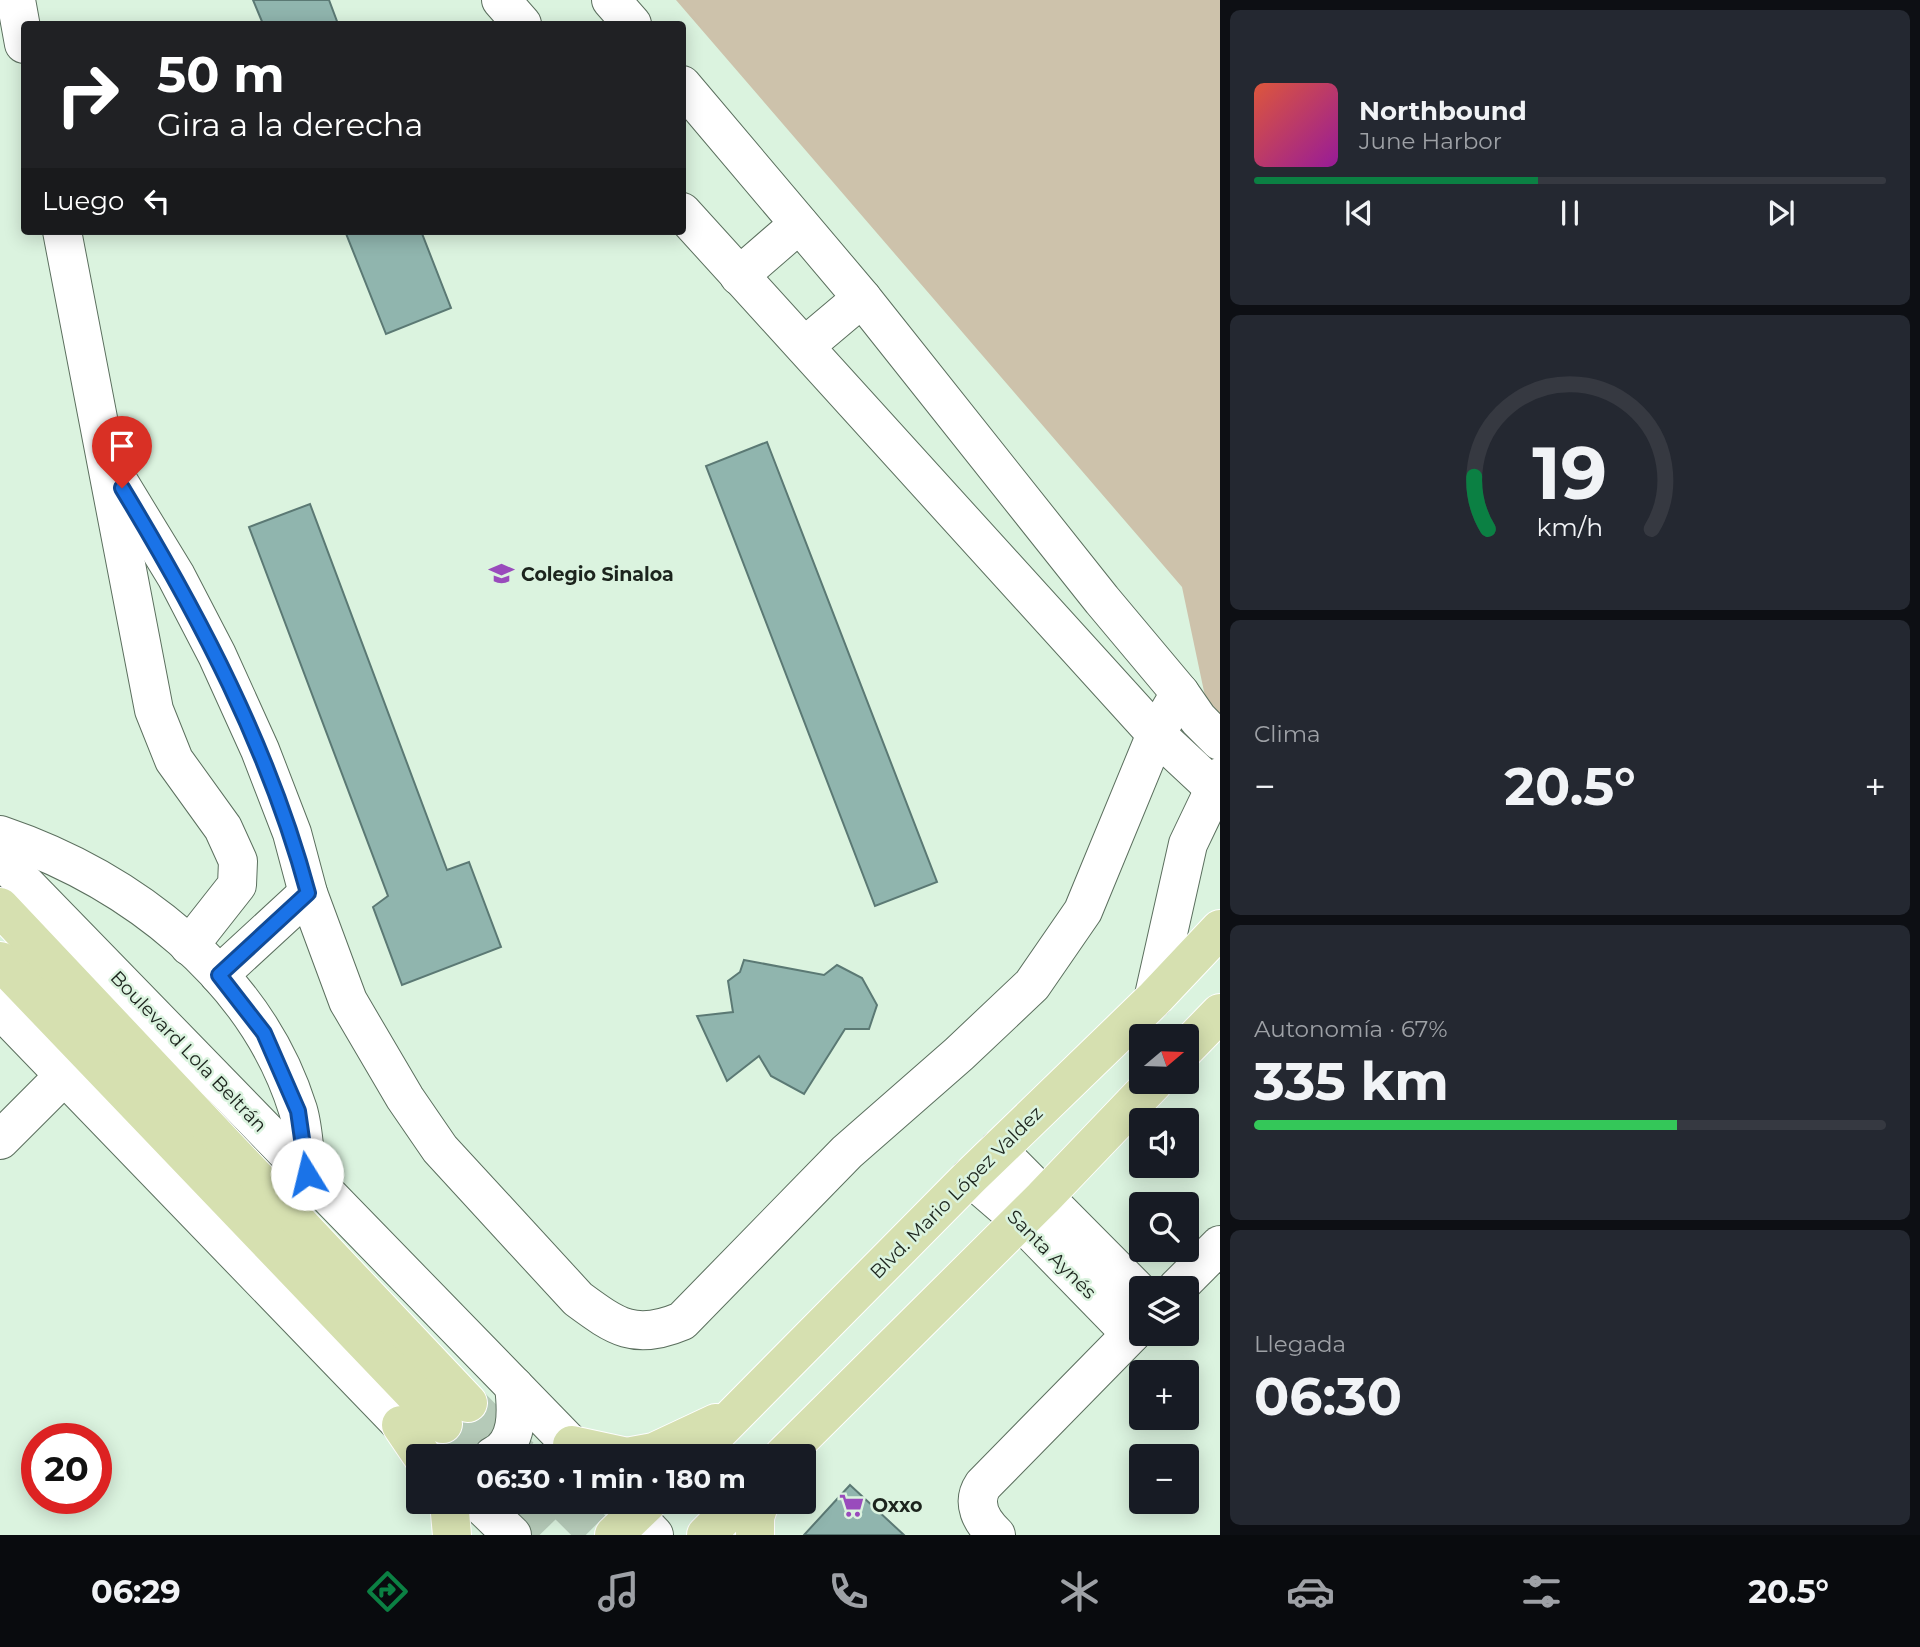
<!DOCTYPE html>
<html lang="es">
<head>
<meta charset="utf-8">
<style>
  body { margin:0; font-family:Montserrat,sans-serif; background:#242831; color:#f1f3f6; height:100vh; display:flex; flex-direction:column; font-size:26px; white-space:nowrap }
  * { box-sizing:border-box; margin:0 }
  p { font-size:23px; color:#9ea1a6 }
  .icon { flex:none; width:38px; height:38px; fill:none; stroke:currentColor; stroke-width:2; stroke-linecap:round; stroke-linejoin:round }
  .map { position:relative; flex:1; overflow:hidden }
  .panel { display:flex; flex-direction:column; gap:10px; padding:10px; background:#0d0f14; width:700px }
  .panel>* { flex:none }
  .top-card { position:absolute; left:21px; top:21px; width:665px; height:214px; border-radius:7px; box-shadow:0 4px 18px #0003; background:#202124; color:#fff; overflow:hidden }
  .needle { width:46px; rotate:71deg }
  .fabs { position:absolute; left:1129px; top:1024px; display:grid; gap:14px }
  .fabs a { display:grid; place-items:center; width:70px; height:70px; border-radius:7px; background:#171b24; box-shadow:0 4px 18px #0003; font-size:35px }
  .speed { position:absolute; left:21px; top:1423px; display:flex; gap:14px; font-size:35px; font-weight:700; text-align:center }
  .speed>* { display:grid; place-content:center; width:91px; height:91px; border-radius:50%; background:#171b24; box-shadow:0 4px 18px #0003; line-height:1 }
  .speed .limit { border:10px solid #d22; background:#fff; color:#111 }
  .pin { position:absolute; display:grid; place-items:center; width:60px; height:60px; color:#fff; margin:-72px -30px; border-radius:50% 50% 50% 0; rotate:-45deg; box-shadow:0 0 7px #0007 }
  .pin .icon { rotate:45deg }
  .me { position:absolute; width:77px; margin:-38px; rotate:351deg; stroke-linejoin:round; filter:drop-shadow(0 0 5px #0008) }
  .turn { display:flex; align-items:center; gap:24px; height:147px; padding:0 21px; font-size:32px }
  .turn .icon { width:91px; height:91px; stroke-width:2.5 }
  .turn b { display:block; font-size:49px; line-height:60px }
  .then { display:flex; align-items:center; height:66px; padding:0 21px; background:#0003; gap:14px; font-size:26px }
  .big { font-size:52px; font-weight:700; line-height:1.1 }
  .panel .tile { flex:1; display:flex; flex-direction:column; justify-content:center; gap:10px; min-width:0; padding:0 24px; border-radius:10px; background:#242831 }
  .panel .dial { align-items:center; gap:0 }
  .dial svg { height:182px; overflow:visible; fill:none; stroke:#363941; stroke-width:7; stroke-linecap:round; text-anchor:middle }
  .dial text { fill:#f1f3f6; stroke:none }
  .song { display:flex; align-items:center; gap:21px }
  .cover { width:84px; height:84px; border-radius:10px; background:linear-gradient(135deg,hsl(10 70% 55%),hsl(300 70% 35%)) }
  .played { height:7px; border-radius:4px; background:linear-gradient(90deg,#0b8043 45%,#363941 45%) }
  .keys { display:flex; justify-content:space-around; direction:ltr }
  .heat { display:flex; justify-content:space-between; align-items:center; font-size:38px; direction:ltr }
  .charge { height:10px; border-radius:5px; background:linear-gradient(90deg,#34c759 67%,#363941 0) }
  .trip { position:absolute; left:406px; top:1444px; width:410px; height:70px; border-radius:7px; background:#171b24; box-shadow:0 4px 18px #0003; font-weight:700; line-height:70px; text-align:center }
  .menu { display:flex; height:112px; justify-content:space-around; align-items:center; background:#090b0e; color:#9ea1a6 }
  .menu .icon { width:49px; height:49px }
  .menu .current { color:#0b8043 }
  .menu b { font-size:32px; color:#f1f3f6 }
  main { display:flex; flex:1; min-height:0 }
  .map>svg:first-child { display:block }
  .green { fill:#cdc2ab }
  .building { fill:#90b5ae; stroke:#5b7974; stroke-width:2 }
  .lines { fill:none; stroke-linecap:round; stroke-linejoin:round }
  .major-tunnel { stroke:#b5cab8; stroke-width:38; stroke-dasharray:38 19; stroke-linecap:butt }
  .minor-casing { stroke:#5b6f5e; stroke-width:40 }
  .major-casing { stroke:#fff; stroke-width:40 }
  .minor { stroke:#fff; stroke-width:38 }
  .major { stroke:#d6e0b0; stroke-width:38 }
  .route-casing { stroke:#114b97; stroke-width:18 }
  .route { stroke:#1a73e8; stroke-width:12 }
  .labels { text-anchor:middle; stroke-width:5; stroke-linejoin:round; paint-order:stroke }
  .poi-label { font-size:19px; font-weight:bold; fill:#1c241d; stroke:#dbf3df; text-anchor:start }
  .street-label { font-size:19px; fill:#1c241d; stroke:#dbf3df }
</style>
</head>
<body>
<main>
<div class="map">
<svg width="1220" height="1535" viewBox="0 0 1220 1535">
  <rect width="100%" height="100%" fill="#dbf3df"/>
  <path class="green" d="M 676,0 L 1220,0 L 1220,718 L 1210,720 L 1182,587 Z"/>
  <g class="building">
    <path d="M 253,0 L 329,0 L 338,24 L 263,24 Z"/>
    <path d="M 345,231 L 421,231 L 451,308 L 386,334 Z"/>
    <path d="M 767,442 L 937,882 L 875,906 L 706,466 Z"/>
    <path d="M 310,504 L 447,870 L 469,862 L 501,947 L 402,985 L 373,907 L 388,896 L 249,527 Z"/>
    <path d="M 744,960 L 824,975 L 837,965 L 862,978 L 877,1005 L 869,1029 L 845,1029 L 804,1094 L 771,1076 L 759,1056 L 727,1081 L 697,1016 L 733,1012 L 728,981 L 740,972 Z"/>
    <path d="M 850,1485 L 904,1535 L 804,1535 Z"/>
  </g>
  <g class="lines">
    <g class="major-tunnel">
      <path d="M 468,1403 L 520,1456"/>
      <path d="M 443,1424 L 474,1456"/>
      <path d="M 519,1502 L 551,1535"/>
      <path d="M 565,1502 L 598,1535"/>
    </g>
    <defs>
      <g id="minor">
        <path d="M 16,0 L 24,44"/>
        <path d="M 501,0 L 522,24"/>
        <path d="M 611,0 L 632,24"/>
        <path d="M 682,85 L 862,298 L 1102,600 L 1180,693 L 1198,719 L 1220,741"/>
        <path d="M 682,212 L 1156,734 L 1213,787"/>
        <path d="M 62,231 L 154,710 L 174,760 L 223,828 L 238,861 L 237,885 L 189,946"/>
        <path d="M 739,276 L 799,224"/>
        <path d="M 805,346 L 862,298"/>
        <path d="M 109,466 L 176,576 L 217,655 L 260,750 L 292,833 L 308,893 L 348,1001 L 405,1098 L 440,1149 L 578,1299 C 616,1327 635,1341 682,1321 L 847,1152 L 959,1054 L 1032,985 L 1083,911 L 1156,734 L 1180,693"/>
        <path d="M 0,835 C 130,879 256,975 298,1110 C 304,1130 304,1153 307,1174"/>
        <path d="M 0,858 L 582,1456"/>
        <path d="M 219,975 L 308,893"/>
        <path d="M 1153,1000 L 1188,844 L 1220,777"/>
        <path d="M 0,1009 L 424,1448"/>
        <path d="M 0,1140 L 64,1076"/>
        <path d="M 998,1150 L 1141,1294"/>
        <path d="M 970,1177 L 1020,1220 L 1131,1334"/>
        <path d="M 1177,1288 L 1220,1245"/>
        <path d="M 493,1456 C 519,1444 517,1411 514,1386"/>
        <path d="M 478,1502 L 512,1535"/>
        <path d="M 623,1502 L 654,1535"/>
        <path d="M 996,1535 C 981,1521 971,1503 983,1485 L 1141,1324"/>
      </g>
      <g id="major">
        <path d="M 0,907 L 468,1403"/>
        <path d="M 0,961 L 443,1424"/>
        <path d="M 1186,1048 L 1220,1013"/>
        <path d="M 401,1425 L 422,1456"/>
        <path d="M 572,1445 L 623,1456"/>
        <path d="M 632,1456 L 654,1452 L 716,1423"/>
        <path d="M 694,1456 L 970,1177 L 1153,1000 L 1220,929"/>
        <path d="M 783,1456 L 1043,1198 L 1154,1082"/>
        <path d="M 449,1502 L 452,1535"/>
        <path d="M 614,1535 L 648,1502"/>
        <path d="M 706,1535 L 739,1502"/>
        <path d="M 755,1535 L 755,1517 L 760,1502"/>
      </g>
    </defs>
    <use href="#minor" class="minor-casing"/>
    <use href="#major" class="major-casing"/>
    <use href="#minor" class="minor"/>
    <use href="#major" class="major"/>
  </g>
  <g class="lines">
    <defs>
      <path id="route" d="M 122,488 C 200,617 269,748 308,893 L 219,975 L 264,1033 L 298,1111 L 307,1174"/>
    </defs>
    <use href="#route" class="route-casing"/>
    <use href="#route" class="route"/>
  </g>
  <defs>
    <symbol id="school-bare" viewBox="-9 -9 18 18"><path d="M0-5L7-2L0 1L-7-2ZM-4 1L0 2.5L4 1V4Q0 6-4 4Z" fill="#994bbc" stroke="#dbf3df" stroke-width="2.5" paint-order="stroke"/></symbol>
    <symbol id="supermarket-bare" viewBox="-9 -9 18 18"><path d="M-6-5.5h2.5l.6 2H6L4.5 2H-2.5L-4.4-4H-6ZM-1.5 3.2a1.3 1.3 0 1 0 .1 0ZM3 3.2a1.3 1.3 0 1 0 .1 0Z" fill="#994bbc" stroke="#dbf3df" stroke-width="2.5" paint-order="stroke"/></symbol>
  </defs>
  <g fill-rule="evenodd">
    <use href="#school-bare" x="484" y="556" width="35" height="35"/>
    <use href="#supermarket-bare" x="834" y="1488" width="35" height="35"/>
  </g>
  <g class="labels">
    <g class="poi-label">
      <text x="521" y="581">Colegio Sinaloa</text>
      <text x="872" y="1512">Oxxo</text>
    </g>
    <g class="street-label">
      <text transform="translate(189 1051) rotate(46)" y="7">Boulevard Lola Beltrán</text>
      <text transform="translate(956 1192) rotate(-45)" y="7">Blvd. Mario López Valdez</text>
      <text transform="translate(1052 1254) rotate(45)" y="7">Santa Aynés</text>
    </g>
  </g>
</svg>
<div class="fabs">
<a><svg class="needle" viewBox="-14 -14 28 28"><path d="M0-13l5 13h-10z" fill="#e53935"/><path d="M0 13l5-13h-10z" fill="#9ea1a6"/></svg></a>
<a><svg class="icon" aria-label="sound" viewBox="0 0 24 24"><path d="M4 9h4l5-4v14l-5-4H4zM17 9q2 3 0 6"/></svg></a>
<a><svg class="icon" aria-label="search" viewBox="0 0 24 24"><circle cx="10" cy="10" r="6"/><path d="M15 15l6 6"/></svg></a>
<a><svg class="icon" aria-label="layers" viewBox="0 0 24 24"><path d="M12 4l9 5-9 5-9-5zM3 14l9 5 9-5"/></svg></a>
<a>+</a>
<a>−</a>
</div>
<div class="speed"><div class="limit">20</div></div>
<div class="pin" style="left:122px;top:488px;background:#d93025"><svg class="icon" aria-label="arrive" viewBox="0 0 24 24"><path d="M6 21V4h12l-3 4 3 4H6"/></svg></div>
<svg class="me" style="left:307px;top:1174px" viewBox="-20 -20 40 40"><circle r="19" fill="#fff"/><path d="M0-13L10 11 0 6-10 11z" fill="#1a73e8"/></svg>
<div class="trip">06:30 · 1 min · 180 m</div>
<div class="top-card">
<div class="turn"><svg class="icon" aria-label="right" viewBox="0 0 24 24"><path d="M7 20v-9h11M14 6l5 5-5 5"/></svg><div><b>50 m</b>Gira a la derecha</div></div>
<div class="then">Luego<svg class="icon" aria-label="left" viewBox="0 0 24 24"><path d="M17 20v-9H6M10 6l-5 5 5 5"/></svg></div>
</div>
</div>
<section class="panel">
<div class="tile">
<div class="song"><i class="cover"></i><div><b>Northbound</b><p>June Harbor</p></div></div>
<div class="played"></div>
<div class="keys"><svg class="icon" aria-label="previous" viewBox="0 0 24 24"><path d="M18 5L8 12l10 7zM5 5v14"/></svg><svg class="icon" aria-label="pause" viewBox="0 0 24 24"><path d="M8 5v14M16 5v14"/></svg><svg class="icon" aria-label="next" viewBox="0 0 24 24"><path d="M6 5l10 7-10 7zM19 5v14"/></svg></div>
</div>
<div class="tile dial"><svg viewBox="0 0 100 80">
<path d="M14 69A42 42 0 1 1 86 69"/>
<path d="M14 69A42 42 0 0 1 8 46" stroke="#0b8043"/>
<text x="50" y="56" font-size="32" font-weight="700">19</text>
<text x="50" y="72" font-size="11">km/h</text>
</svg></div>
<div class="tile"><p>Clima</p>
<div class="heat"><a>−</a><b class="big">20.5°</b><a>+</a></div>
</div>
<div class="tile"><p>Autonomía · 67%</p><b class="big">335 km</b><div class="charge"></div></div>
<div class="tile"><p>Llegada</p><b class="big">06:30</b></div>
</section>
</main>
<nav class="menu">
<b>06:29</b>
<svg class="icon current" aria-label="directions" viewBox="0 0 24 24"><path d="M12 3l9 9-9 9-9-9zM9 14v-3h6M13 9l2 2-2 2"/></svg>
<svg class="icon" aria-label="music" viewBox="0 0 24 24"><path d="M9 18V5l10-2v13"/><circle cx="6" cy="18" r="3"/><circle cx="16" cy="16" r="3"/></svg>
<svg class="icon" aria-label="phone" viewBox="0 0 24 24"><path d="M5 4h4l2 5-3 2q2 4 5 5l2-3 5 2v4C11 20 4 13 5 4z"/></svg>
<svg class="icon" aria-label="climate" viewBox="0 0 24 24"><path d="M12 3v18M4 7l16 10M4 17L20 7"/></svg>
<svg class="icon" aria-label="car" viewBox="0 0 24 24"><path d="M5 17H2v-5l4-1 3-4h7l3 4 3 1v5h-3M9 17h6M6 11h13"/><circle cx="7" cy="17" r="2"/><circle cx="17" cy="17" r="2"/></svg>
<svg class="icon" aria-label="filters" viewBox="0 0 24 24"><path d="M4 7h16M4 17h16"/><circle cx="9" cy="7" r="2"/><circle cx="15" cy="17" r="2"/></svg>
<b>20.5°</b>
</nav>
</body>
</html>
